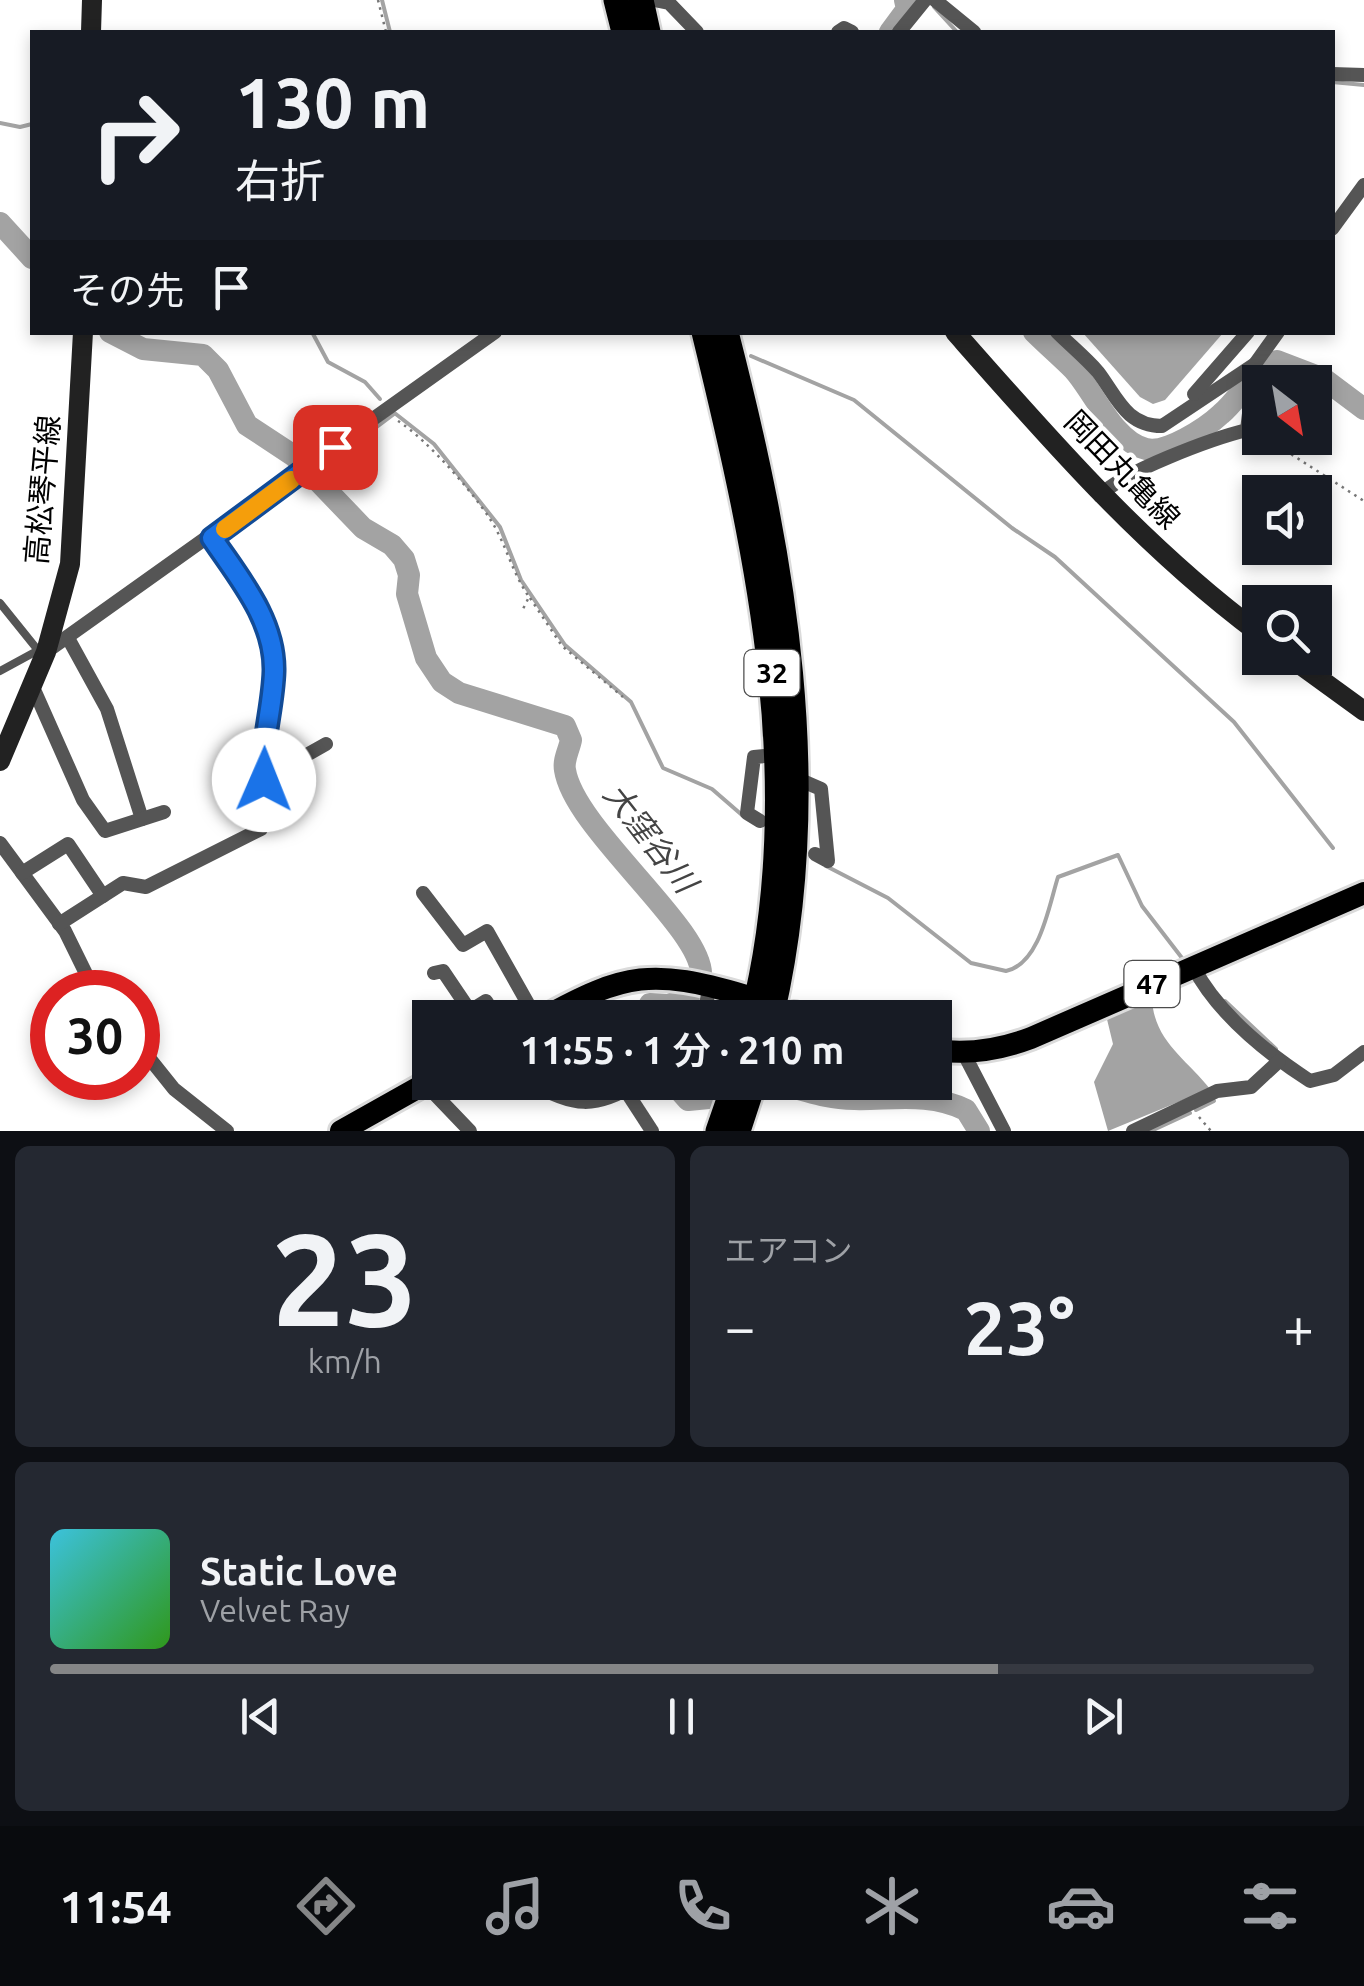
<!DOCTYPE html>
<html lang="ja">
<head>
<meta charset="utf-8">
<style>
  body { margin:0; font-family:Ubuntu,"Noto Sans JP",sans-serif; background:#242831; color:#f1f3f6; height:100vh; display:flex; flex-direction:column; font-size:38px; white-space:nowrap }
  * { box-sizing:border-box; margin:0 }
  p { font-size:32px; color:#9ea1a6 }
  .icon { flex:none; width:55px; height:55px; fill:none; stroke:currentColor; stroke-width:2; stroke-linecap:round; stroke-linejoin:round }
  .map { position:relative; height:1131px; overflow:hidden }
  .details { display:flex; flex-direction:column; gap:15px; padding:15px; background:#0d0f14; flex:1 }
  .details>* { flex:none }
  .banner { position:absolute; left:30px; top:30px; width:1305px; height:305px; border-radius:0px; box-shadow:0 5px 15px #0003; background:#171b24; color:#f1f3f6; overflow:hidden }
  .needle { width:65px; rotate:149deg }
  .controls { position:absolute; left:1242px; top:365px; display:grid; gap:20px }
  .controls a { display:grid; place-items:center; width:90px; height:90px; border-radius:0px; background:#171b24; box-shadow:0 5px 15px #0003; font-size:50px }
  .speed { position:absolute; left:30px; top:970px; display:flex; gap:20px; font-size:50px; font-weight:700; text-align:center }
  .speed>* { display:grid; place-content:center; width:130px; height:130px; border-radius:50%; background:#171b24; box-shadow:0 5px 15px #0003; line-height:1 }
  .speed .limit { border:15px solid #d22; background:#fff; color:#111 }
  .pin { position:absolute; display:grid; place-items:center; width:85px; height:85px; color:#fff; margin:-42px; border-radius:20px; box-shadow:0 5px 15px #0006 }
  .me { position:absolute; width:110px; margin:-55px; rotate:1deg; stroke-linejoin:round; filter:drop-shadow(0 0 8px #0008) }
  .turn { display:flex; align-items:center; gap:35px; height:210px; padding:0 40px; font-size:45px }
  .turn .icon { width:130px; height:130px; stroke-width:2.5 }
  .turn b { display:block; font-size:70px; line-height:85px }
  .then { display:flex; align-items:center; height:95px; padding:0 40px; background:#0003; gap:20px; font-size:38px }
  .big { font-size:75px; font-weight:600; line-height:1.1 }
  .details .tile { flex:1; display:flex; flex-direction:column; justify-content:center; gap:15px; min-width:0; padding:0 35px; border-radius:15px; background:#242831 }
  .details .dial { align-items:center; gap:0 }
  .dial b { font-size:130px; line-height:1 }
  .song { display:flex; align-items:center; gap:30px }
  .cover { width:120px; height:120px; border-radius:15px; background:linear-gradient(135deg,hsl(190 70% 55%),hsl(110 70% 35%)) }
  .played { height:10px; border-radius:5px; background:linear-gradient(90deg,#858687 75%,#363941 75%) }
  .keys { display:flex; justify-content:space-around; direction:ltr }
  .heat { display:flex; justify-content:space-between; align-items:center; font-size:55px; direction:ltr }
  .details .tiles { flex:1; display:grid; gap:15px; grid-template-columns:1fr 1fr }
  .tile:last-child { grid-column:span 2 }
  .trip { position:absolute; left:412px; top:1000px; width:540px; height:100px; border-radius:0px; background:#171b24; box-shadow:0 5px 15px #0003; font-weight:600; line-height:100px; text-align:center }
  .dock { display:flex; height:160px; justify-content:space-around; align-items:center; background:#090b0e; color:#9ea1a6 }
  .dock .icon { width:70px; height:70px }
  .dock .active { color:#858687 }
  .dock b { font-size:45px; color:#f1f3f6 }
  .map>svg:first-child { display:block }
  .water { fill:#a3a3a3 }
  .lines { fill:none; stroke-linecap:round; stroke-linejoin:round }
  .stream { stroke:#a3a3a3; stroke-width:4 }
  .river { stroke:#a3a3a3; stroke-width:22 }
  .primary-casing { stroke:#dbdbdb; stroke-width:28 }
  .highway-casing { stroke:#dbdbdb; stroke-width:30 }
  .path { stroke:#777; stroke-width:2.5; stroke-dasharray:2.5 5; stroke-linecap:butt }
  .lane { stroke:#555; stroke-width:8 }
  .street { stroke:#555; stroke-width:14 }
  .secondary { stroke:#222; stroke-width:20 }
  .primary { stroke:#000; stroke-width:22 }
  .highway { stroke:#000; stroke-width:25 }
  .route-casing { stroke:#114b97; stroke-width:25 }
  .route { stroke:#1a73e8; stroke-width:18 }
  .slow { stroke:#f59e0b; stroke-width:18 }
  .labels { text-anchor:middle; stroke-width:9; stroke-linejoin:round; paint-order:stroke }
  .shield { fill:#fff; stroke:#4c4c4c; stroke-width:2.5 }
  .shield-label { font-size:28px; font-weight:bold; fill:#000 }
  .street-label { font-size:30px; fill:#000; stroke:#fff }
  .water-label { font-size:32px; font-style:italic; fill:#444; stroke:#fff }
</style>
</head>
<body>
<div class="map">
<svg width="1364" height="1131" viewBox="0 0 1364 1131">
  <rect width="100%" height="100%" fill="#fff"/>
  <g class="water">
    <path d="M 1083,333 L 1223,333 L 1165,400 L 1153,404 L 1140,397 Z"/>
    <path d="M 1152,991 C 1150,1039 1185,1057 1210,1089 L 1108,1131 L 1094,1082 L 1113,1044 L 1105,1011 Z"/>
  </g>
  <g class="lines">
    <g class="stream">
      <path d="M 382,0 L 390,32"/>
      <path d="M 934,7 L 957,32"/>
      <path d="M 1332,82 L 1364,85"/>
      <path d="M 0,123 L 20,127 L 32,124"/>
      <path d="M 312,332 L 328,362 L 365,382 L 380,399"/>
      <path d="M 751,356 L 854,400 L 1012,528 L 1055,557 L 1234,722 L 1333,848"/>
      <path d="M 392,411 L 434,444 L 500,527 L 521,580 L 565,645 L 631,702 L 663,768 L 712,789 L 742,815"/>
      <path d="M 314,474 L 394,414"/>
      <path d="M 826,866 L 888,898 L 971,963 L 1006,971 C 1040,964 1049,905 1058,877 L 1118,855 L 1142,906 L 1182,958"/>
      <path d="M 1225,1001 L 1276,1049"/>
      <path d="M 1196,1110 L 1214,1101"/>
      <path d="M 1151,1131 L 1190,1113"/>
    </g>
    <g class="river">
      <path d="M 890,32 L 907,9 L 905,0"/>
      <path d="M 0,223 L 32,258"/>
      <path d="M 110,332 L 143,349 L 203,355 L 218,370 L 247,425 L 294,456 L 363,528 L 392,545 L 404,559 L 409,575 L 407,594 L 426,658 L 442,682 L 459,693 L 565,726 L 571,740 C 569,750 563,760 565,770 C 574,829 705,930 701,976"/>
      <path d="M 1034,332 C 1047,345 1061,357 1074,370 C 1094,392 1114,442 1146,449 C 1166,454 1206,428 1221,414 C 1240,398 1253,370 1277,361 L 1324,379 L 1364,409"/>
      <path d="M 643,1018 L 650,1004 L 669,1005 L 689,997"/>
      <path d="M 672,1082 L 688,1100 L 709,1098"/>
      <path d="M 772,1085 C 792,1085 806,1092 826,1096 C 873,1106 919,1087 966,1110 L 979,1131"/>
    </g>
    <defs>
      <g id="primary">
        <path d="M 794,1013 L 811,1018"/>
        <path d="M 543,1018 C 626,972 653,969 743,995"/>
        <path d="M 935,1050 C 969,1055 999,1050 1031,1038 L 1364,893"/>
        <path d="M 341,1131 L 430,1081"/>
      </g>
      <g id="highway">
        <path d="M 616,0 L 624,32"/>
        <path d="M 641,0 L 648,32"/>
        <path d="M 704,332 C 759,557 810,788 752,1018"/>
        <path d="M 726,332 C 784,557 825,788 771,1018"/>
        <path d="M 718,1131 L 735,1082"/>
        <path d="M 738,1131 L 754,1082"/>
      </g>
    </defs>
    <use href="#primary" class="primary-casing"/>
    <use href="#highway" class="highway-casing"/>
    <g class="path">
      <path d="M 378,0 L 386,32"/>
      <path d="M 398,421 C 426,438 484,503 498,533 C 509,555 514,575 529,597 L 522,611"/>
      <path d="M 1266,438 L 1364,501"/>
      <path d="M 530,598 L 562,646 L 623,697"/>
      <path d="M 1199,1117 L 1211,1131"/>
    </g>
    <g class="lane">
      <path d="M 0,603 L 41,654"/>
      <path d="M 0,671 L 35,652"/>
    </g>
    <g class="street">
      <path d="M 654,0 L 669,3 L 697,32"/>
      <path d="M 935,0 L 974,32"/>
      <path d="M 838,32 L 844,28 L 852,32"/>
      <path d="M 899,32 L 925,0"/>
      <path d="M 1332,74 L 1364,75"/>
      <path d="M 1332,229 L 1364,185"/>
      <path d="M 1057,332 C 1070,345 1086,358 1098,372 C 1117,397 1126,426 1162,426 L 1255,364"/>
      <path d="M 1194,394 L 1248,332"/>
      <path d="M 1100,496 C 1121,472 1214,438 1247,430 L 1255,364 L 1278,332"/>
      <path d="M 68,638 L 107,709 L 142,819"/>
      <path d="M 46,652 L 495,332"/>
      <path d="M 32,685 L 83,800 L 105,831 L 164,812"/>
      <path d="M 264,779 L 326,744"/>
      <path d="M 798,779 L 821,789 L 828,861 L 815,854"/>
      <path d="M 760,821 L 747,813 L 754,757 L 777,755"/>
      <path d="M 0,843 L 65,931 L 95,992"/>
      <path d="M 22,873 L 68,844 L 103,896"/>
      <path d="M 423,893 L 463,945 L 487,931 L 536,1018"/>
      <path d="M 59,924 L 123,883 L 146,887 L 261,829 L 267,809 L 262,754 L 274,672 L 272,636 L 212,538"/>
      <path d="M 1193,966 C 1217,1013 1267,1053 1310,1081 L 1334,1075 L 1364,1052"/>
      <path d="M 434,973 L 443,971 L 470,1011 L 486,1001 L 497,1018"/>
      <path d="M 703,1018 L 710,986"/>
      <path d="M 138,1044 L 174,1089 L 227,1131"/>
      <path d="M 964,1054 L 1004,1131"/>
      <path d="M 530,1082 C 572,1107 596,1110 639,1082"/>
      <path d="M 425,1084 L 470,1131"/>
      <path d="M 626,1091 L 652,1131"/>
      <path d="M 1133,1131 L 1217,1091 L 1251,1087 L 1279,1061"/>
    </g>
    <g class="secondary">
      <path d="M 91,32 L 92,0"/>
      <path d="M 955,332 C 1051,441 1143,547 1260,634"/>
      <path d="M 1291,658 L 1364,711"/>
      <path d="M 0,761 L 46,652 L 70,564 L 83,332"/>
    </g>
    <use href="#primary" class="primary"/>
    <use href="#highway" class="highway"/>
  </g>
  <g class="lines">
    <defs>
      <path id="route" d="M 264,780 C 261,742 273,708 274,671 C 275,620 239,578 212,538 L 335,447"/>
    </defs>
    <use href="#route" class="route-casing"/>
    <use href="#route" class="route"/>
    <path class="slow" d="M 225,529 L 291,480"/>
  </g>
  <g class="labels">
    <g class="shield">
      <rect x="744.5" y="650" width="55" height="46" rx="8"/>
      <rect x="1124.5" y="961" width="55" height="46" rx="8"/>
    </g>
    <g class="shield-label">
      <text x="772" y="683">32</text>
      <text x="1152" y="994">47</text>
    </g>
    <g class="street-label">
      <text transform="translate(1122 470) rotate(46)" y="10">岡田丸亀線</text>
      <text transform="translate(43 490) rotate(-85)" y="10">高松琴平線</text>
    </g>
    <g class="water-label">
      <text transform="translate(650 838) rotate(52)" y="11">大窪谷川</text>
    </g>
  </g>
</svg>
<div class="controls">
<a><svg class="needle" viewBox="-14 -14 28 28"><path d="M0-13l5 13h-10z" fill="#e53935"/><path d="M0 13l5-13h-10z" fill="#9ea1a6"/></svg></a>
<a><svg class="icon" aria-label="sound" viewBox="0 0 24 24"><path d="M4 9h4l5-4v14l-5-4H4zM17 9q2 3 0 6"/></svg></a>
<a><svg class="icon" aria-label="search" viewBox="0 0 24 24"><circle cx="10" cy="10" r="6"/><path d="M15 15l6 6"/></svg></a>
</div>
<div class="speed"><div class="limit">30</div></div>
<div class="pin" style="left:335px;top:447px;background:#d93025"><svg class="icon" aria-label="arrive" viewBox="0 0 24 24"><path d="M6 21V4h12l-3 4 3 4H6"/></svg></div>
<svg class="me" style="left:264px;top:780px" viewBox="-20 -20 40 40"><circle r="19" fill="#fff"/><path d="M0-13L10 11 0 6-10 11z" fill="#1a73e8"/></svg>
<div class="trip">11:55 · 1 分 · 210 m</div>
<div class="banner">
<div class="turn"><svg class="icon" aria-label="right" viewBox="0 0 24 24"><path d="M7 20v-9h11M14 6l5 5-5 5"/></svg><div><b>130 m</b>右折</div></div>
<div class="then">その先<svg class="icon" aria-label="arrive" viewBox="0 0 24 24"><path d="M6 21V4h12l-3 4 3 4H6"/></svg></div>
</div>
</div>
<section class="details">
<div class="tiles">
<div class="tile dial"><b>23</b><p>km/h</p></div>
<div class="tile"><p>エアコン</p>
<div class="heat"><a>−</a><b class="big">23°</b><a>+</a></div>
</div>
<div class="tile">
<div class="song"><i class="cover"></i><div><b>Static Love</b><p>Velvet Ray</p></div></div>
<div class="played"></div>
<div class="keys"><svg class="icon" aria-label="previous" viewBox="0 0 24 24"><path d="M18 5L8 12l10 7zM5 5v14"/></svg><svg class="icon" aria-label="pause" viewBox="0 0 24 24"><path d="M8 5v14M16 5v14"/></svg><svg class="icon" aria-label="next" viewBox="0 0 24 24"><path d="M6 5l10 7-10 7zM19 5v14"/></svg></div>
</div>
</div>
</section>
<nav class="dock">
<b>11:54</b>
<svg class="icon active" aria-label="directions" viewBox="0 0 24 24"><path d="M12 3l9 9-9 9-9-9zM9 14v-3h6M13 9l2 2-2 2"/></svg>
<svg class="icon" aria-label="music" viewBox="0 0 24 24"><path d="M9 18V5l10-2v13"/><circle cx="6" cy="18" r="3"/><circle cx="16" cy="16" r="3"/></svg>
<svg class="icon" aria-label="phone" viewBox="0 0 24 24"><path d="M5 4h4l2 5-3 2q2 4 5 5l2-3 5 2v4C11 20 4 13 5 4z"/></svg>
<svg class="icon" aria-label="climate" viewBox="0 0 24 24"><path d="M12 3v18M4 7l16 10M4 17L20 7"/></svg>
<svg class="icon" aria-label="car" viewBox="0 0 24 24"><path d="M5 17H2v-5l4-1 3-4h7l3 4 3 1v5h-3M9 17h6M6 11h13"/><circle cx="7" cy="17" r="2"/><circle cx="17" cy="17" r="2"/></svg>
<svg class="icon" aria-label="filters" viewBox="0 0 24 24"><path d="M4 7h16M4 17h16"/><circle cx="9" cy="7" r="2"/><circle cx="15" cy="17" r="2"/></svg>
</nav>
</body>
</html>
